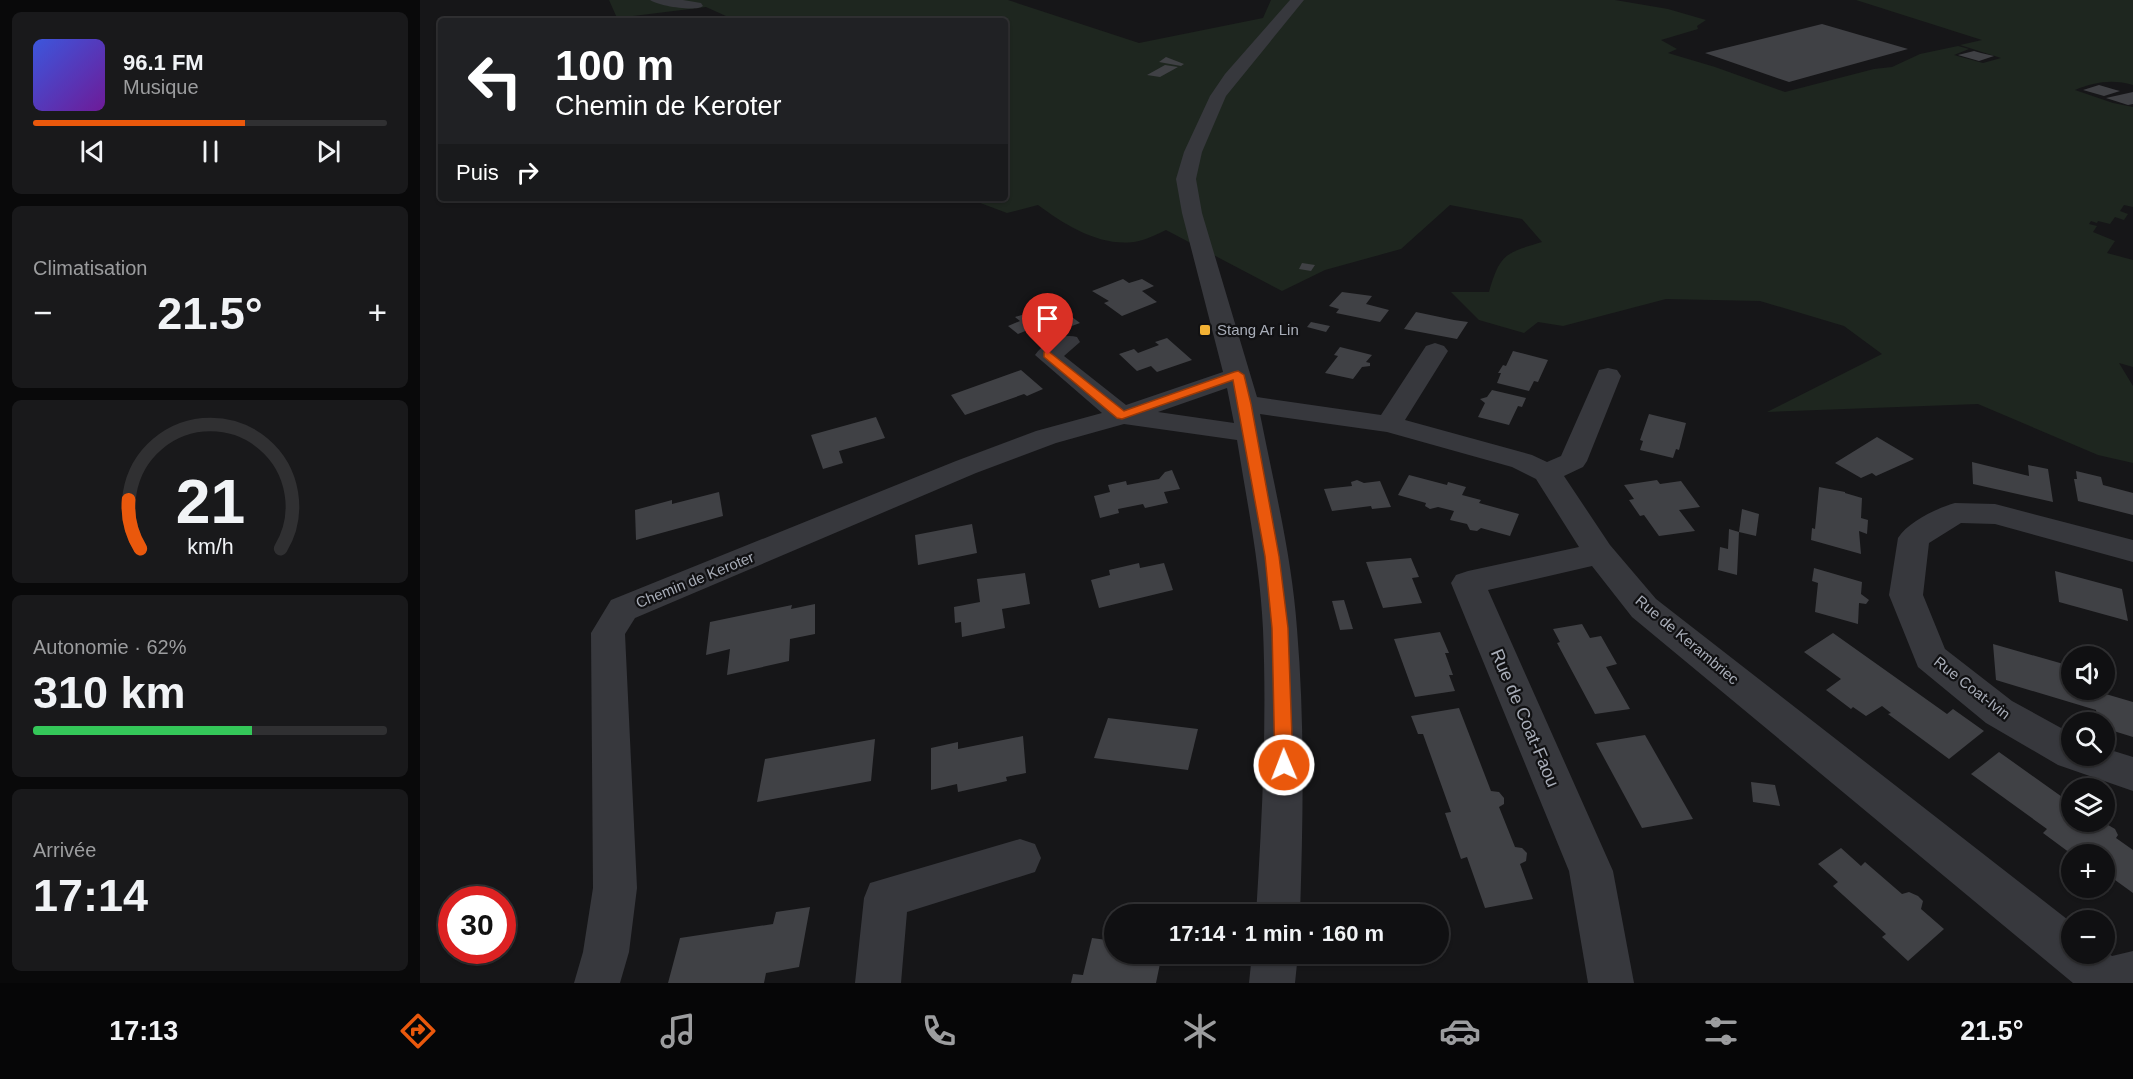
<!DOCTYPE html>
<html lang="fr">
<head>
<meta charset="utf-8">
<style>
  body { margin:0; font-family:Helvetica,sans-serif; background:#19191b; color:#f1f3f6; height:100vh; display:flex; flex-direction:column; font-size:22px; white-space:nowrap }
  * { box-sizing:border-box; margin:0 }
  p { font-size:20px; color:#9c9d9f }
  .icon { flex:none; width:33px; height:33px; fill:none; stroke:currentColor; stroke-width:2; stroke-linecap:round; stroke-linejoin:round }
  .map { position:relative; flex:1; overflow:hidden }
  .drawer { display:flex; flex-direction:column; gap:12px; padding:12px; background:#09090a; width:420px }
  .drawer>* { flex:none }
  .guide { position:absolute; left:18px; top:18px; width:570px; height:183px; border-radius:6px; box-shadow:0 2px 4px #0004,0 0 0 2px #303032; background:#202124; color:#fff; overflow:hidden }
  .fabs { position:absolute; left:1641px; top:646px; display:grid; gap:12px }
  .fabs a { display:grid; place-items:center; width:54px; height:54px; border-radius:50%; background:#101012; box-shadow:0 2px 4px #0004,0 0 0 2px #303032; font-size:30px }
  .speed { position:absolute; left:18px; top:886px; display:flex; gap:12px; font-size:30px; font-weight:700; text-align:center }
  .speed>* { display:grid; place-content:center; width:78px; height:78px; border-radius:50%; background:#101012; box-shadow:0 2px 4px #0004,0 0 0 2px #303032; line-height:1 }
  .speed .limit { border:9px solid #d22; background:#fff; color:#111 }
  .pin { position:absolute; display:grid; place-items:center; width:51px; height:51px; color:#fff; margin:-62px -26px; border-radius:50% 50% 50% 0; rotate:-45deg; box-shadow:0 0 6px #0007 }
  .pin .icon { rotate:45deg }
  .me { position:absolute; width:66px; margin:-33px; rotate:359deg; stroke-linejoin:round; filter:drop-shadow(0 0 4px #0008) }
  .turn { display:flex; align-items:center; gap:21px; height:126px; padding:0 18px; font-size:27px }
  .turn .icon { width:78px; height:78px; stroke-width:2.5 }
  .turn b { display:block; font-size:42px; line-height:51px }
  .then { display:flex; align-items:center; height:57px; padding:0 18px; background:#0003; gap:12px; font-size:22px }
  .big { font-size:45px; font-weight:800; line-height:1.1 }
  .drawer .widget { flex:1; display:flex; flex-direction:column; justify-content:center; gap:9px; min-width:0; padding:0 21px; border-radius:9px; background:#19191b }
  .drawer .dial { align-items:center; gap:0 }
  .dial svg { height:156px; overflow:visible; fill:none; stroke:#303032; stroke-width:7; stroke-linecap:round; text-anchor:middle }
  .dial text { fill:#f1f3f6; stroke:none }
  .song { display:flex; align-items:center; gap:18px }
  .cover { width:72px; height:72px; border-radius:9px; background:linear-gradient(135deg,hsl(230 70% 55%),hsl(280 70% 35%)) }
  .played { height:6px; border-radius:3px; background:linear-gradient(90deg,#ea580c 60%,#303032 60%) }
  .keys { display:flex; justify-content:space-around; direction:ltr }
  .heat { display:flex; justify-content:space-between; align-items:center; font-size:33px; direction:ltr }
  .charge { height:9px; border-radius:4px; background:linear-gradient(90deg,#34c759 62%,#303032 0) }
  .trip { position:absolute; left:684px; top:904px; width:345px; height:60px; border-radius:30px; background:#101012; box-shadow:0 2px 4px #0004,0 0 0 2px #303032; font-weight:800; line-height:60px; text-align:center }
  .tabs { display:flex; height:96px; justify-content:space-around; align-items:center; background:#060607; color:#9c9d9f }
  .tabs .icon { width:42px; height:42px }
  .tabs .on { color:#ea580c }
  .tabs b { font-size:27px; color:#f1f3f6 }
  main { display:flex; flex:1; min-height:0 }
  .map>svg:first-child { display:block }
  .green { fill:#1e261f }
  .building { fill:#404145 }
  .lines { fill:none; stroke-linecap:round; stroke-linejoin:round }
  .minor { fill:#37383d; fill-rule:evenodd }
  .route { fill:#ea580c; stroke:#983908; stroke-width:1.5 }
  .poi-dot { fill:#f2b134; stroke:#111113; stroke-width:2 }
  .labels { text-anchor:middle; stroke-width:4.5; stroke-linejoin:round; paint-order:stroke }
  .poi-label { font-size:15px; fill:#a8adb8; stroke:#111113; text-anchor:start }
  .street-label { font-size:15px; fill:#a8adb8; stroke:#111113 }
  .near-street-label { font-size:18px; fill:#a8adb8; stroke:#111113 }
</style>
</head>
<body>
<main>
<section class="drawer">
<div class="widget">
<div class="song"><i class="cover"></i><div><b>96.1 FM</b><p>Musique</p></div></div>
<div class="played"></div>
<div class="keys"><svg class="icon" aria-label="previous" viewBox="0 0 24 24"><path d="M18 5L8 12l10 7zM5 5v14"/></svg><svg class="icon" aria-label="pause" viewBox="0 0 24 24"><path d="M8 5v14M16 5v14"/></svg><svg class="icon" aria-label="next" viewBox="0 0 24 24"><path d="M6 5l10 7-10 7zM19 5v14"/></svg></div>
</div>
<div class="widget"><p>Climatisation</p>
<div class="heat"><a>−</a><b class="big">21.5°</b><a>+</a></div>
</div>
<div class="widget dial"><svg viewBox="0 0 100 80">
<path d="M14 69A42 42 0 1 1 86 69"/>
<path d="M14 69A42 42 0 0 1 8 44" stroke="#ea580c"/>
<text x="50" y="56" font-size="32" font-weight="700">21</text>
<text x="50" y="72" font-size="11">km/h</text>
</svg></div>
<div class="widget"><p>Autonomie · 62%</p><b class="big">310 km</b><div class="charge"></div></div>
<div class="widget"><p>Arrivée</p><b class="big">17:14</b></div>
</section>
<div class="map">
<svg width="1713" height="983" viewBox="0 0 1713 983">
  <rect width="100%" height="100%" fill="#161618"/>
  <path class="green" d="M 189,0 L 588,0 L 719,43 L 843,18 L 851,0 L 1195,0 L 1248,9 L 1286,20 L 1277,26 L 1278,29 L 1241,40 L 1257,49 L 1248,53 L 1295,67 L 1365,92 L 1454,69 L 1472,67 L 1500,54 L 1538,46 L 1549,49 L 1534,55 L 1563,63 L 1581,58 L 1540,45 L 1562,40 L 1436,0 L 1713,0 L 1713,85 C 1692,79 1675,82 1655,90 L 1693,103 L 1713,107 L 1713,207 L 1704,205 L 1700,211 L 1708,214 L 1704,220 L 1695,217 L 1690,224 L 1678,221 L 1677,223 L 1671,221 L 1669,224 L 1677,226 L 1673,232 L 1695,241 L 1687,253 L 1713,260 L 1713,367 L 1699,363 L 1713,386 L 1713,463 L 1678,455 L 1558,404 L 1347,412 L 1462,354 L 1424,326 L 1340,301 L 1246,299 L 1143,326 L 1118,322 L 1104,333 L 1059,320 L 1031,292 L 1069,292 C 1080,254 1085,253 1122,242 L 1102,219 L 1030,205 L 981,249 L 905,270 L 862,291 L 746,230 C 737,234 728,239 719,241 C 683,249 645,225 618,205 L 587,213 L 547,198 L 585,198 L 585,21 L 317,21 L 286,7 L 197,18 Z"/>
  <g class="building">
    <path d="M 1402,24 L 1488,49 L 1369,82 L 1285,53 Z"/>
    <path d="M 1554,51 L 1561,53 L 1574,56 L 1559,61 L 1538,55 Z"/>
    <path d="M 746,57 L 764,64 L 761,66 L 739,62 Z"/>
    <path d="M 745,65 L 758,67 L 740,77 L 727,75 Z"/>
    <path d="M 1679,85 L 1696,90 L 1700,91 L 1684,96 L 1663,90 Z"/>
    <path d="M 1713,92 L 1713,104 L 1708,105 L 1686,98 Z"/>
    <path d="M 882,263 L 895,265 L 891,271 L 879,269 Z"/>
    <path d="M 703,279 L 709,283 L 722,279 L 734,286 L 722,291 L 737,302 L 702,316 L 684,303 L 689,301 L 672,291 Z"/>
    <path d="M 922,292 L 952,296 L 946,304 L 969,310 L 960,322 L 916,313 L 919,309 L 909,306 Z"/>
    <path d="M 628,307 L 637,314 L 644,311 L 660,323 L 635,332 L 626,325 L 613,332 L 610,329 L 598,334 L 588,326 L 600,321 L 595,317 Z"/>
    <path d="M 996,312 L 1034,320 L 1048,322 L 1037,339 L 984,329 Z"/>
    <path d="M 891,322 L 910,326 L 906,332 L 887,327 Z"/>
    <path d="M 747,338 L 772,360 L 737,372 L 731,366 L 717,371 L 699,354 L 714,349 L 718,353 L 739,345 L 735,342 Z"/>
    <path d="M 920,347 L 952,355 L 946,362 L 950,363 L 950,366 L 942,367 L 933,379 L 905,373 L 918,356 L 914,355 Z"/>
    <path d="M 1093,351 L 1128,360 L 1118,382 L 1114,381 L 1109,391 L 1077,383 L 1081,373 L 1078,373 L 1083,365 L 1086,366 Z"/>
    <path d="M 601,370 L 623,389 L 607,396 L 604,394 L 545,415 L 531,395 Z"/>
    <path d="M 1072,390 L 1106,398 L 1102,407 L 1098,406 L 1089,425 L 1058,417 L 1065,403 L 1060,399 L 1067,397 Z"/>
    <path d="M 1229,414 L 1266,423 L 1259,450 L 1256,449 L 1253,458 L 1220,450 L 1223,441 L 1220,440 Z"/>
    <path d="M 456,417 L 465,438 L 419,451 L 423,463 L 403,469 L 391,435 Z"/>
    <path d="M 1457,437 L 1494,459 L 1456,476 L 1452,473 L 1441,478 L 1415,463 Z"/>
    <path d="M 1552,462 L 1609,476 L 1608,465 L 1628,469 L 1633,502 L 1553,484 Z"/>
    <path d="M 752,470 L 760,489 L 744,492 L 748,503 L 725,508 L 723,504 L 698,509 L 699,513 L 680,518 L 674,496 L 690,492 L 688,485 L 706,481 L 707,485 L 739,479 L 745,472 Z"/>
    <path d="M 1656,471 L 1681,477 L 1683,485 L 1713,493 L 1713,515 L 1658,501 L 1654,479 L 1657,479 Z"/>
    <path d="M 989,475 L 1027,485 L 1028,482 L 1046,487 L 1042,495 L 1061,500 L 1059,503 L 1099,514 L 1090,536 L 1061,528 L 1057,531 L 1050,530 L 1047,524 L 1030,520 L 1034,511 L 1018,507 L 1010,509 L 1005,506 L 1006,503 L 978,495 Z"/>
    <path d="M 937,480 L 944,483 L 960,481 L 971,507 L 952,509 L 951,506 L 912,511 L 904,489 L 932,486 L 931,482 Z"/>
    <path d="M 1237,480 L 1240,484 L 1261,481 L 1280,507 L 1259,510 L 1275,531 L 1239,536 L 1224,515 L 1220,516 L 1209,500 L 1214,499 L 1204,485 Z"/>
    <path d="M 1399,487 L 1425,492 L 1425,493 L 1442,498 L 1441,518 L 1448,520 L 1447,534 L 1439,531 L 1441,554 L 1391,540 L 1392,528 L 1395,529 Z"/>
    <path d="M 299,492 L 303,516 L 216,540 L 215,510 L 252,500 L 252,504 Z"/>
    <path d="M 1322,509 L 1339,514 L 1336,536 L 1319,532 Z"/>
    <path d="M 552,524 L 557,553 L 498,565 L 495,535 Z"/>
    <path d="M 1309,529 L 1319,532 L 1317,575 L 1298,570 L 1300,547 L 1308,549 Z"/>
    <path d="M 991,558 L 999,577 L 992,578 L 1002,603 L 963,608 L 946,562 Z"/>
    <path d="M 719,563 L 720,568 L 744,563 L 753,590 L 679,608 L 671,580 L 690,575 L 689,570 Z"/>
    <path d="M 1394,568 L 1442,582 L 1441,594 L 1449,600 L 1446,604 L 1439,603 L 1438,624 L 1395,612 L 1398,583 L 1392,581 Z"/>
    <path d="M 1635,571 L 1702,589 L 1708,621 L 1639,602 Z"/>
    <path d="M 605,573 L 610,604 L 582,609 L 585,628 L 542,637 L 541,622 L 535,623 L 534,607 L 560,602 L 557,579 Z"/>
    <path d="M 924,600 L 933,629 L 920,630 L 912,601 Z"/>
    <path d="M 395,604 L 395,634 L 370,639 L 369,661 L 307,675 L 310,649 L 286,655 L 290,622 L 372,605 L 371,609 Z"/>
    <path d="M 1162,624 L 1170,638 L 1181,636 L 1197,664 L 1186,667 L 1210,709 L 1175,714 L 1137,643 L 1140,642 L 1133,629 Z"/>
    <path d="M 1020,632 L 1029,653 L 1025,653 L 1033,675 L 1029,675 L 1035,691 L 995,697 L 974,639 Z"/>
    <path d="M 1413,633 L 1527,714 L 1533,709 L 1564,731 L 1529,759 L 1468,714 L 1471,713 L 1462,706 L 1446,716 L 1433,707 L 1431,709 L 1406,690 L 1421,679 L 1384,652 Z"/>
    <path d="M 1573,644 L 1647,665 L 1648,673 L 1652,674 L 1652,690 L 1672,690 L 1713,702 L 1713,737 L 1684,728 L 1684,723 L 1678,723 L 1676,710 L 1576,680 Z"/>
    <path d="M 1039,708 L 1071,791 L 1079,792 L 1084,798 L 1084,804 L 1079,807 L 1095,847 L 1102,848 L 1107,853 L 1106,861 L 1100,864 L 1113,899 L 1065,908 L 1047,857 L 1041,859 L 1025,813 L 1031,812 L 1003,734 L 998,734 L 991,716 Z"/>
    <path d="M 688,718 L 778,729 L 768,770 L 674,758 Z"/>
    <path d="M 1225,735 L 1273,819 L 1222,828 L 1176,743 Z"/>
    <path d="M 603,736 L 606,773 L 586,777 L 587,781 L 538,792 L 537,784 L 511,790 L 511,748 L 538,742 L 538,749 Z"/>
    <path d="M 455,739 L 451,781 L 337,802 L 345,759 Z"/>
    <path d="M 1579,752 L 1652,804 L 1652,822 L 1683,822 L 1695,829 L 1698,835 L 1696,838 L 1713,850 L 1713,893 L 1684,872 L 1684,855 L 1661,855 L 1654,850 L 1650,853 L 1623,833 L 1627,829 L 1551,774 Z"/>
    <path d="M 1331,782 L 1355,785 L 1360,806 L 1333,802 Z"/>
    <path d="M 1421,848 L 1441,866 L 1445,862 L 1482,894 L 1489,892 L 1498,896 L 1503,901 L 1501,909 L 1524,929 L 1488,961 L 1462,937 L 1466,934 L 1413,886 L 1418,882 L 1398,864 Z"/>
    <path d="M 390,907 L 379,967 L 346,973 L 344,983 L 248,983 L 260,938 L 353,924 L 356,912 Z"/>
    <path d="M 672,938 L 694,941 L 694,954 L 742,954 L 736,983 L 651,983 L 653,974 L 663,975 Z"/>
  </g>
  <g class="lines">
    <g class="minor">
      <path d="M 230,0 L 263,0 L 281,3 L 283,6 C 276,12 238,6 230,0 Z"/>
      <path d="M 870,0 L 884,0 L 806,96 L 782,152 L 776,179 L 782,213 L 837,397 L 961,415 L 1006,346 L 1015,343 L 1024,346 L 1028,351 L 985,420 L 1112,455 L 1127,462 L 1141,456 L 1179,370 L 1188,368 L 1197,370 L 1201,376 L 1167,461 L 1163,467 L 1144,476 L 1190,545 L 1236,599 L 1652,923 L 1652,954 L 1684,954 L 1684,950 L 1692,956 L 1713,951 L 1713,983 L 1653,983 L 1212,617 L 1172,566 L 1068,590 L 1193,871 L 1214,983 L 1168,983 L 1149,871 L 1031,583 L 1036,575 L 1048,571 L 1159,547 L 1116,479 L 1092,467 L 967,432 L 840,414 C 854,485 872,557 877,629 C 885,724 883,820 880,915 L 836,915 C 842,820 847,724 843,629 C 840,565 827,502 817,440 L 704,424 L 636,443 L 556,473 L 215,618 L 205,634 L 217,888 L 209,952 L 200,983 L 154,983 L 163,952 L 173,888 L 171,633 L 191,600 L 536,461 L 616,431 L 682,413 L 615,355 C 624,342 642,333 657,337 L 660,342 L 644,356 L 706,405 L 803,372 L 762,213 L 756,179 L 764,152 L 790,96 L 805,74 ZM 807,388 L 814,423 L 738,412 Z"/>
      <path d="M 1535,503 L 1575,504 L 1713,540 L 1713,562 L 1575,524 L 1541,523 L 1509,543 L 1503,595 L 1525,649 L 1592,701 L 1652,734 L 1652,756 L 1684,756 L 1684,748 L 1713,757 L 1713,791 L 1638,765 L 1566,723 L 1498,667 L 1469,595 L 1478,538 C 1488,522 1517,508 1535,503 Z"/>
      <path d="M 600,839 L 615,844 L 621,858 L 615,872 L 487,912 L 481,983 L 435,983 L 444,898 L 450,883 Z"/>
      <path d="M 832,954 L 878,954 L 875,983 L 829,983 Z"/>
    </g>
  </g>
  <path class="route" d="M 628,351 L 704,411 L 814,372 L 818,371 L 824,375 L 831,404 L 859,556 L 868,628 L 873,765 L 870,770 L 864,772 L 857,770 L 855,765 L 852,628 L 845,556 L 813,380 L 702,419 L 697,418 L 624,357 L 624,352 Z"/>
  <rect class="poi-dot" x="779" y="324" width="12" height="12" rx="3"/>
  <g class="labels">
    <g class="poi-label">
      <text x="797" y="335">Stang Ar Lin</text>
    </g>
    <g class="street-label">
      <text transform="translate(275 580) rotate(-22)" y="5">Chemin de Keroter</text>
      <text transform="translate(1267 640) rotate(40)" y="5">Rue de Kerambriec</text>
      <text transform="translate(1552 688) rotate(38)" y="5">Rue Coat-Ivin</text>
    </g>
    <g class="near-street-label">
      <text transform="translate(1105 718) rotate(67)" y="6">Rue de Coat-Faou</text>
    </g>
  </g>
</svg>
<div class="fabs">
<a><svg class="icon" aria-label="sound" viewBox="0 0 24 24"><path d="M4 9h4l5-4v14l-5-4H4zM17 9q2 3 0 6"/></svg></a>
<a><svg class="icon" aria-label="search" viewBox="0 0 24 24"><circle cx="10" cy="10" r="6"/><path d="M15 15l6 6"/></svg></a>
<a><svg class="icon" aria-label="layers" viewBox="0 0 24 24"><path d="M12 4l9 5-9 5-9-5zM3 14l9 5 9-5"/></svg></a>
<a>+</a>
<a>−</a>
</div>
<div class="speed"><div class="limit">30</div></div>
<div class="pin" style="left:628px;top:355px;background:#d93025"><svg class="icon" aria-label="arrive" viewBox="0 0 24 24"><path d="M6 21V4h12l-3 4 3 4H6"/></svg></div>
<svg class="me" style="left:864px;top:765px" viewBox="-20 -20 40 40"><circle r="17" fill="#ea580c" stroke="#fff" stroke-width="3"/><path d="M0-11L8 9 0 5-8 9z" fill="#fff"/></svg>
<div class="trip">17:14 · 1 min · 160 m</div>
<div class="guide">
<div class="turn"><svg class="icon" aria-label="left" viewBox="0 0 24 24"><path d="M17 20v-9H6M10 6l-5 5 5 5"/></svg><div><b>100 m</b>Chemin de Keroter</div></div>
<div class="then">Puis<svg class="icon" aria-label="right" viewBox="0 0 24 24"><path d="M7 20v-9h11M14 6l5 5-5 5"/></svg></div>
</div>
</div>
</main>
<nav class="tabs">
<b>17:13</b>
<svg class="icon on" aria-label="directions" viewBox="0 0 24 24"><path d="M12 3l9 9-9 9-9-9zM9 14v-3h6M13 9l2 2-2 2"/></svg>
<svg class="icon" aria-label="music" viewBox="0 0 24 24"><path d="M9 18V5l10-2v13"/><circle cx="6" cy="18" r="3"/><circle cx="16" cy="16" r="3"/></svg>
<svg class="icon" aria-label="phone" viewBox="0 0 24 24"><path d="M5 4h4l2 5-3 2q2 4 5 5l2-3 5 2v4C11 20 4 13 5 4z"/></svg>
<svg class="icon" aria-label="climate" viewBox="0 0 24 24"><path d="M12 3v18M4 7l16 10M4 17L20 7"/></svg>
<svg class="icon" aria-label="car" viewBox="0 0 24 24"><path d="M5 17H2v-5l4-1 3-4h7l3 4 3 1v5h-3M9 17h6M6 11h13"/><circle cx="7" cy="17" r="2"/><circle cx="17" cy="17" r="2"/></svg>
<svg class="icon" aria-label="filters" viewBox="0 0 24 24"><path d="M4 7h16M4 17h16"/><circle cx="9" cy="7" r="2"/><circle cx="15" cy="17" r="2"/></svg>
<b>21.5°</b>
</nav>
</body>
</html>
